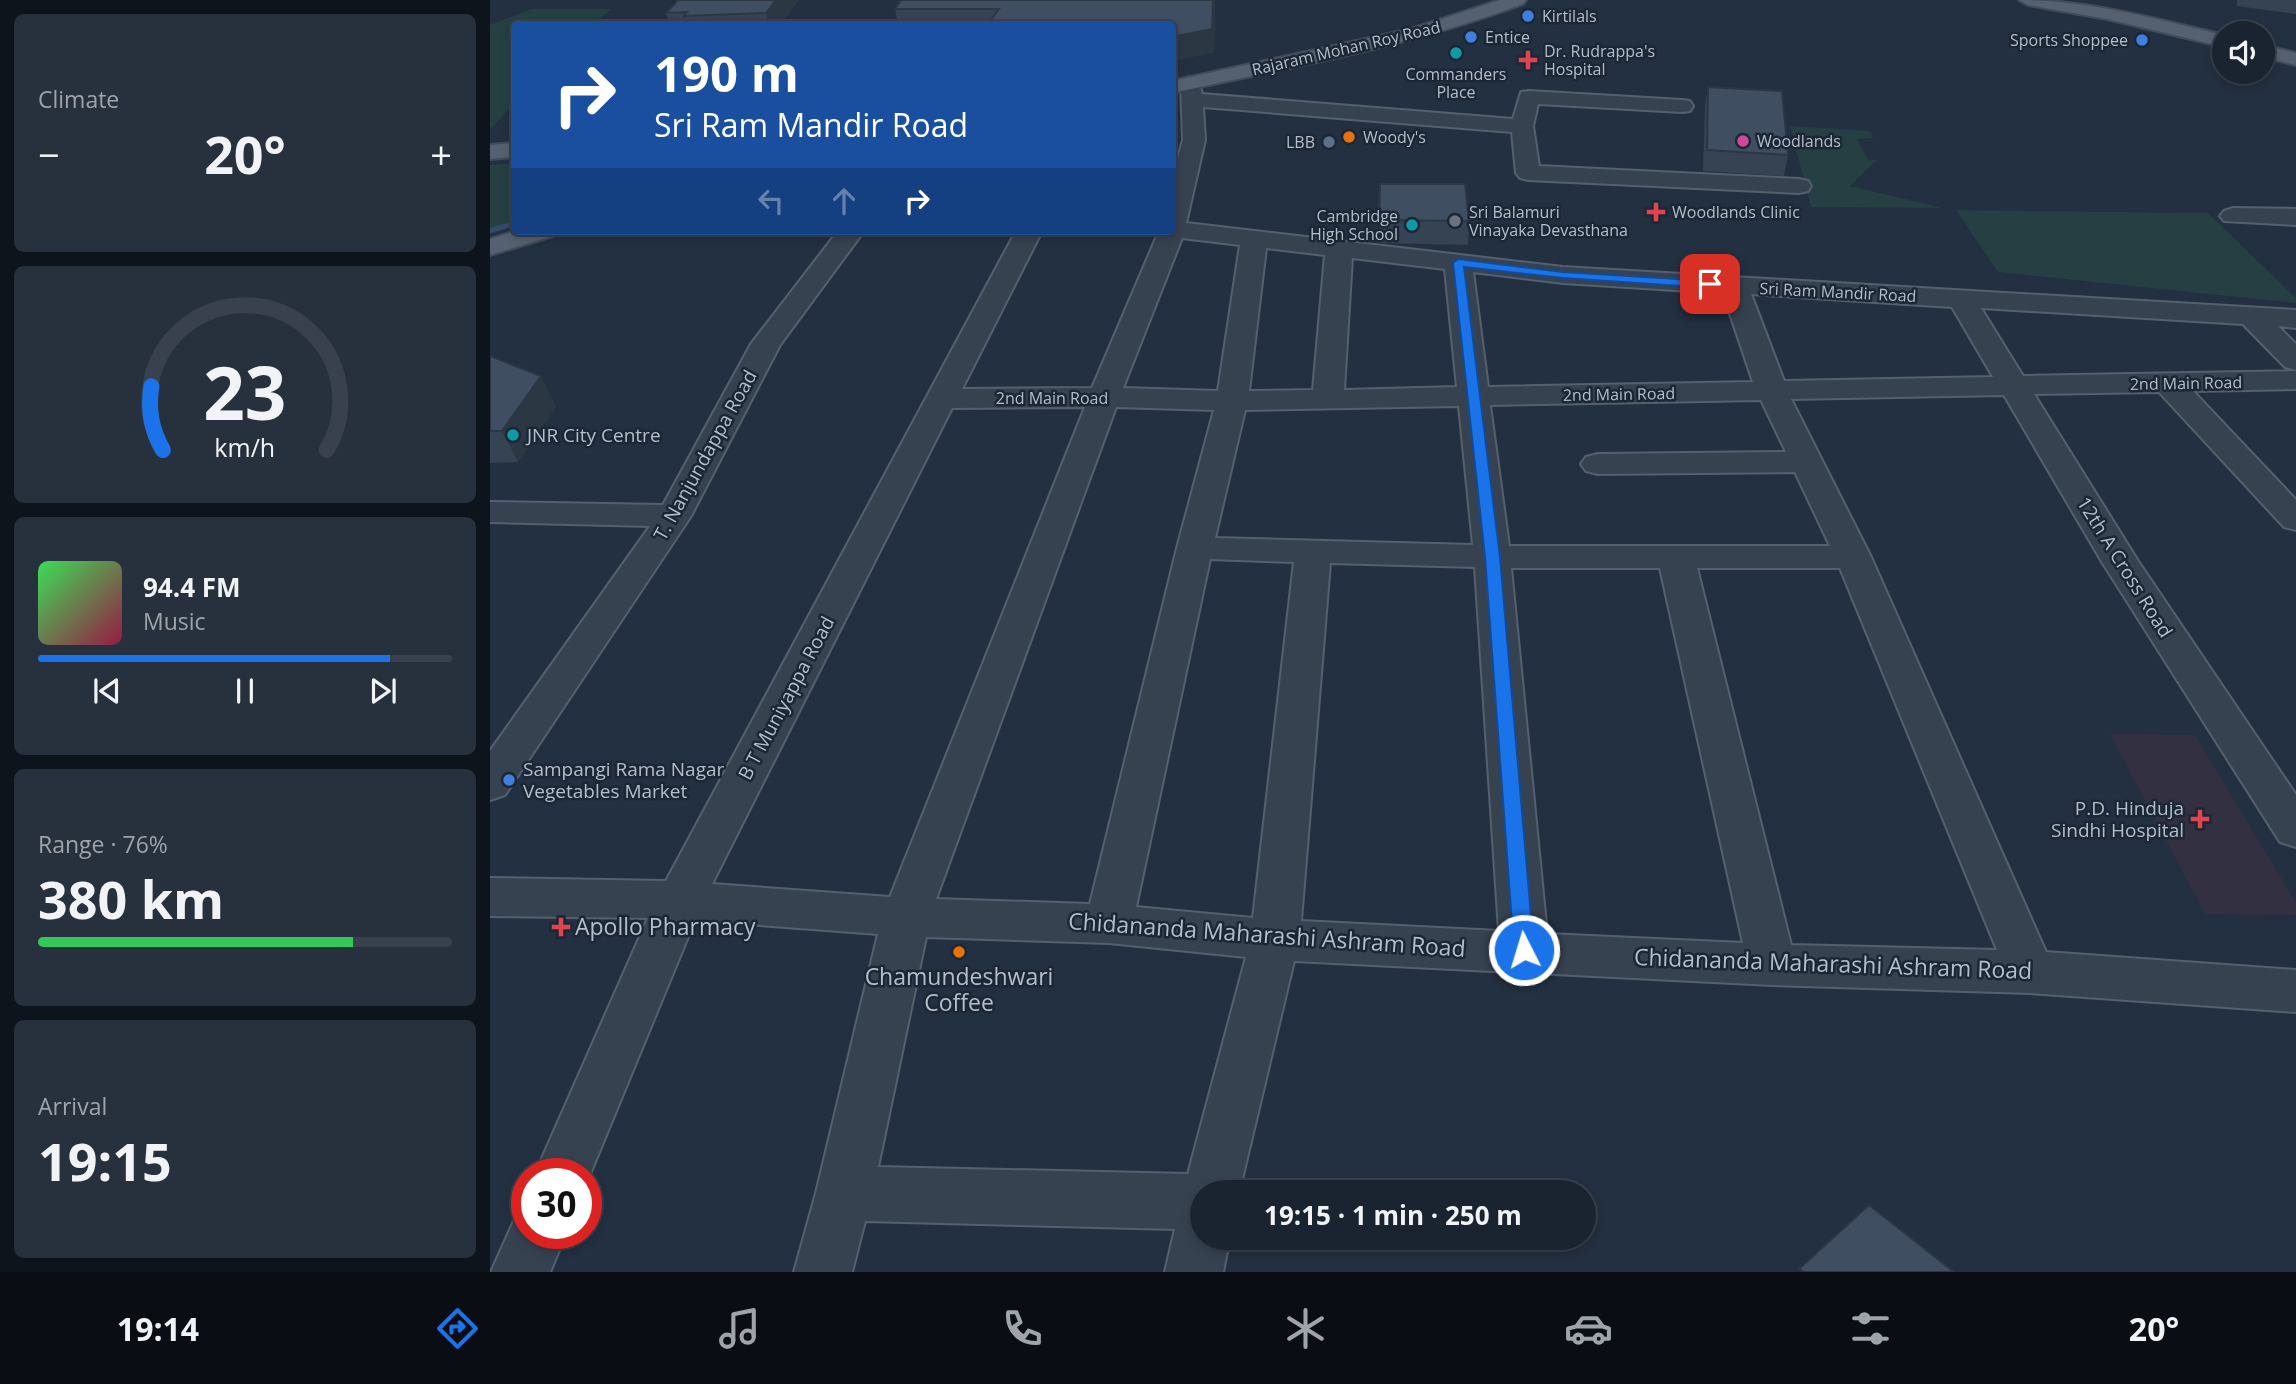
<!DOCTYPE html>
<html lang="en">
<head>
<meta charset="utf-8">
<style>
  body { margin:0; font-family:"Open Sans",sans-serif; background:#27303d; color:#f1f3f6; height:100vh; display:flex; flex-direction:column; font-size:26px; white-space:nowrap }
  * { box-sizing:border-box; margin:0 }
  p { font-size:23px; color:#9fa4ab }
  .icon { flex:none; width:38px; height:38px; fill:none; stroke:currentColor; stroke-width:2; stroke-linecap:round; stroke-linejoin:round }
  .map { position:relative; flex:1; overflow:hidden }
  .drawer { display:flex; flex-direction:column; gap:14px; padding:14px; background:#0e141b; width:490px }
  .drawer>* { flex:none }
  .top-card { position:absolute; left:21px; top:21px; width:665px; height:214px; border-radius:7px; box-shadow:0 4px 10px #0003,0 0 0 2px #38414d; background:#1a4fa0; color:#fff; overflow:hidden }
  .tools { position:absolute; left:1722px; top:21px; display:grid; gap:14px }
  .tools a { display:grid; place-items:center; width:63px; height:63px; border-radius:50%; background:#1a2431; box-shadow:0 4px 10px #0003,0 0 0 2px #38414d; font-size:35px }
  .speed { position:absolute; left:21px; top:1158px; display:flex; gap:14px; font-size:35px; font-weight:700; text-align:center }
  .speed>* { display:grid; place-content:center; width:91px; height:91px; border-radius:50%; background:#1a2431; box-shadow:0 4px 10px #0003,0 0 0 2px #38414d; line-height:1 }
  .speed .limit { border:10px solid #d22; background:#fff; color:#111 }
  .pin { position:absolute; display:grid; place-items:center; width:60px; height:60px; color:#fff; margin:-30px; border-radius:14px; box-shadow:0 4px 10px #0006 }
  .me { position:absolute; width:77px; margin:-38px; rotate:355deg; stroke-linejoin:round; filter:drop-shadow(0 0 5px #0008) }
  .turn { display:flex; align-items:center; gap:24px; height:147px; padding:0 28px; font-size:32px }
  .turn .icon { width:91px; height:91px; stroke-width:2.5 }
  .turn b { display:block; font-size:49px; line-height:60px }
  .lanes { display:flex; align-items:center; height:66px; padding:0 28px; background:#0003; justify-content:center; gap:35px; direction:ltr }
  .lanes .off { opacity:.35 }
  .big { font-size:52px; font-weight:700; line-height:1.1 }
  .drawer .card { flex:1; display:flex; flex-direction:column; justify-content:center; gap:10px; min-width:0; padding:0 24px; border-radius:10px; background:#27303d }
  .drawer .dial { align-items:center; gap:0 }
  .dial svg { height:182px; overflow:visible; fill:none; stroke:#38414d; stroke-width:7; stroke-linecap:round; text-anchor:middle }
  .dial text { fill:#f1f3f6; stroke:none }
  .song { display:flex; align-items:center; gap:21px }
  .cover { width:84px; height:84px; border-radius:10px; background:linear-gradient(135deg,hsl(130 70% 55%),hsl(340 70% 35%)) }
  .played { height:7px; border-radius:4px; background:linear-gradient(90deg,#1a73e8 85%,#38414d 85%) }
  .keys { display:flex; justify-content:space-around; direction:ltr }
  .heat { display:flex; justify-content:space-between; align-items:center; font-size:38px; direction:ltr }
  .charge { height:10px; border-radius:5px; background:linear-gradient(90deg,#34c759 76%,#38414d 0) }
  .trip { position:absolute; left:700px; top:1180px; width:406px; height:70px; border-radius:35px; background:#1a2431; box-shadow:0 4px 10px #0003,0 0 0 2px #38414d; font-weight:700; line-height:70px; text-align:center }
  .tab-bar { display:flex; height:112px; justify-content:space-around; align-items:center; background:#0a0e14; color:#9fa4ab }
  .tab-bar .icon { width:49px; height:49px }
  .tab-bar .on { color:#1a73e8 }
  .tab-bar b { font-size:32px; color:#f1f3f6 }
  main { display:flex; flex:1; min-height:0 }
  .map>svg:first-child { display:block }
  .medical { fill:#323041 }
  .green { fill:#253f42 }
  .lines { fill:none; stroke-linecap:round; stroke-linejoin:round }
  .stream { fill:#354b69; fill-rule:evenodd }
  .minor-casing { stroke:#55606e; stroke-width:4 }
  .major-casing { stroke:#414b5a; stroke-width:4 }
  .minor { fill:#374251; fill-rule:evenodd }
  .major { fill:#556171; fill-rule:evenodd }
  .wall { fill:#364353 }
  .shaded-wall { fill:#2c3744 }
  .building { fill:#3f4e61; stroke:#2c3744; stroke-width:2 }
  .route { fill:#1a73e8; stroke:#114b97; stroke-width:2 }
  .shop-dot { fill:#3f7fe0; stroke:#1c2736; stroke-width:2.5 }
  .culture-dot { fill:#0f9aa8; stroke:#1c2736; stroke-width:2.5 }
  .health-dot { fill:#e0444e; stroke:#1c2736; stroke-width:2.5 }
  .food-dot { fill:#e8710a; stroke:#1c2736; stroke-width:2.5 }
  .hotel-dot { fill:#d1479c; stroke:#1c2736; stroke-width:2.5 }
  .service-dot { fill:#5c6f8a; stroke:#1c2736; stroke-width:2.5 }
  .worship-dot { fill:#6b7280; stroke:#1c2736; stroke-width:2.5 }
  .labels { text-anchor:middle; stroke-width:5; stroke-linejoin:round; paint-order:stroke }
  .far-poi-label { font-size:16px; fill:#b4bdcb; stroke:#1c2736; text-anchor:start }
  .far-street-label { font-size:16px; fill:#b4bdcb; stroke:#1c2736 }
  .poi-label { font-size:19px; fill:#b4bdcb; stroke:#1c2736; text-anchor:start }
  .street-label { font-size:19px; fill:#b4bdcb; stroke:#1c2736 }
  .near-poi-label { font-size:23px; fill:#b4bdcb; stroke:#1c2736; text-anchor:start }
  .near-street-label { font-size:23px; fill:#b4bdcb; stroke:#1c2736 }
</style>
</head>
<body>
<main>
<section class="drawer">
<div class="card"><p>Climate</p>
<div class="heat"><a>−</a><b class="big">20°</b><a>+</a></div>
</div>
<div class="card dial"><svg viewBox="0 0 100 80">
<path d="M14 69A42 42 0 1 1 86 69"/>
<path d="M14 69A42 42 0 0 1 9 41" stroke="#1a73e8"/>
<text x="50" y="56" font-size="32" font-weight="700">23</text>
<text x="50" y="72" font-size="11">km/h</text>
</svg></div>
<div class="card">
<div class="song"><i class="cover"></i><div><b>94.4 FM</b><p>Music</p></div></div>
<div class="played"></div>
<div class="keys"><svg class="icon" aria-label="previous" viewBox="0 0 24 24"><path d="M18 5L8 12l10 7zM5 5v14"/></svg><svg class="icon" aria-label="pause" viewBox="0 0 24 24"><path d="M8 5v14M16 5v14"/></svg><svg class="icon" aria-label="next" viewBox="0 0 24 24"><path d="M6 5l10 7-10 7zM19 5v14"/></svg></div>
</div>
<div class="card"><p>Range · 76%</p><b class="big">380 km</b><div class="charge"></div></div>
<div class="card"><p>Arrival</p><b class="big">19:15</b></div>
</section>
<div class="map">
<svg width="1806" height="1272" viewBox="0 0 1806 1272">
  <rect width="100%" height="100%" fill="#233041"/>
  <path class="medical" d="M 1620,734 L 1705,735 L 1806,903 L 1806,915 L 1715,914 Z"/>
  <g class="green">
    <path d="M 41,9 L 122,9 L 102,24 L 24,24 L 24,103 L 0,130 L 0,25 Z"/>
    <path d="M 1300,126 L 1381,131 L 1383,138 L 1367,139 L 1378,160 L 1387,160 L 1360,186 L 1452,208 L 1321,207 Z"/>
    <path d="M 24,163 L 24,227 L 0,234 L 0,165 Z"/>
    <path d="M 1466,210 L 1718,213 L 1806,298 L 1806,303 L 1508,272 Z"/>
  </g>
  <g class="lines">
    <path class="stream" d="M 21,222 L 24,222 L 24,226 L 0,233 L 0,228 Z"/>
    <defs>
      <g id="minor">
        <path d="M 701,77 L 708,79 L 712,94 L 1023,119 L 1031,92 L 1039,91 L 1192,100 L 1200,101 L 1203,106 L 1200,111 L 1192,112 L 1048,104 L 1043,126 L 1049,166 L 1309,179 L 1318,181 L 1321,186 L 1318,191 L 1309,193 L 1038,180 L 1030,178 L 1026,173 L 1022,132 L 713,107 L 715,140 L 696,223 L 1073,267 L 1806,310 L 1806,328 L 1788,326 L 1806,344 L 1806,370 L 1795,367 L 1753,324 L 1491,308 L 1533,376 L 1806,371 L 1806,389 L 1703,391 L 1806,500 L 1806,530 L 1794,527 L 1669,392 L 1544,394 L 1648,561 L 1806,795 L 1806,847 L 1790,842 L 1612,562 L 1514,395 L 1301,399 L 1381,557 L 1556,952 L 1806,970 L 1806,1012 L 1540,993 L 1282,985 L 804,961 L 749,1192 L 712,1192 L 712,1237 L 740,1237 L 733,1272 L 675,1272 L 685,1229 L 375,1221 L 362,1272 L 304,1272 L 326,1193 L 388,934 L 205,920 L 96,1184 L 96,1174 L 45,1174 L 158,918 L 0,916 L 0,878 L 176,881 L 526,231 L 552,231 L 472,389 L 602,388 L 669,231 L 682,231 L 682,179 L 693,140 L 691,83 L 694,79 ZM 692,238 L 750,245 L 728,391 L 633,388 ZM 776,248 L 835,255 L 823,390 L 759,391 ZM 862,258 L 955,269 L 967,387 L 854,390 ZM 983,272 L 1073,283 L 1233,293 L 1263,382 L 998,387 ZM 1261,294 L 1462,307 L 1503,377 L 1294,381 ZM 1271,400 L 1296,452 L 1108,454 L 1096,457 L 1091,464 L 1096,471 L 1108,474 L 1305,472 L 1340,546 L 1019,546 L 1000,405 ZM 969,406 L 983,545 L 725,538 L 755,410 ZM 595,407 L 400,897 L 222,884 L 462,408 ZM 626,407 L 724,410 L 687,548 L 600,904 L 446,899 ZM 720,559 L 804,562 L 763,918 L 646,907 ZM 840,563 L 985,567 L 1009,931 L 811,921 ZM 1021,568 L 1170,568 L 1253,943 L 1057,934 ZM 1207,568 L 1350,568 L 1507,950 L 1301,945 ZM 436,937 L 619,943 L 756,957 L 698,1174 L 388,1167 Z"/>
        <path d="M 1743,208 L 1806,209 L 1806,225 L 1734,221 L 1730,216 L 1734,211 Z"/>
        <path d="M 348,231 L 374,231 L 290,345 L 201,516 L 15,795 L 0,800 L 0,751 L 160,526 L 0,522 L 0,502 L 173,505 L 261,344 Z"/>
        <path d="M 37,1210 L 37,1234 L 76,1234 L 60,1272 L 1,1272 L 27,1214 Z"/>
      </g>
      <g id="major">
        <path d="M 1010,0 L 1036,0 L 1033,4 C 920,46 801,67 682,93 L 682,81 L 921,29 Z"/>
        <path d="M 1529,0 C 1600,0 1665,19 1734,35 L 1734,47 L 1617,19 L 1538,5 Z"/>
        <path d="M 1773,45 L 1806,53 L 1806,65 L 1773,57 Z"/>
        <path d="M 24,143 L 24,157 L 0,159 L 0,145 Z"/>
        <path d="M 26,231 L 67,231 L 63,236 L 0,255 L 0,239 Z"/>
      </g>
    </defs>
    <use href="#minor" class="minor-casing"/>
    <use href="#major" class="major-casing"/>
    <use href="#minor" class="minor"/>
    <use href="#major" class="major"/>
  </g>
  <g class="wall">
    <path d="M 309,0 L 291,24 L 179,24 L 176,13 Z"/>
    <path d="M 411,0 L 725,0 L 724,52 L 682,61 L 682,24 L 408,24 L 405,9 Z"/>
    <path d="M 1747,0 L 1806,0 L 1806,14 L 1747,6 Z"/>
    <path d="M 1218,87 L 1298,155 L 1294,176 L 1213,171 L 1215,106 Z"/>
    <path d="M 889,220 L 979,221 L 978,245 L 889,243 Z"/>
    <path d="M 0,356 L 66,407 L 28,462 L 0,463 Z"/>
  </g>
  <g class="shaded-wall">
    <path d="M 286,0 L 309,0 L 291,24 L 279,24 L 276,13 Z"/>
    <path d="M 723,0 L 725,0 L 724,52 L 682,61 L 682,37 Z"/>
    <path d="M 51,376 L 66,407 L 28,462 L 12,431 Z"/>
  </g>
  <g class="building">
    <path d="M 188,0 L 286,0 L 276,13 L 194,16 L 197,12 L 176,13 Z"/>
    <path d="M 411,0 L 723,0 L 722,29 L 682,37 L 682,24 L 498,24 L 509,9 L 405,9 Z"/>
    <path d="M 1218,87 L 1292,91 L 1298,155 L 1217,150 Z"/>
    <path d="M 890,184 L 975,184 L 979,221 L 889,220 Z"/>
    <path d="M 0,356 L 51,376 L 12,431 L 0,431 Z"/>
    <path d="M 1379,1205 L 1464,1272 L 1314,1272 L 1309,1269 Z"/>
  </g>
  <path class="route" d="M 968,259 L 1073,272 L 1220,281 L 1226,284 L 1220,288 L 1073,278 L 974,267 L 1010,557 L 1044,950 L 1041,956 L 1034,959 L 1027,956 L 1024,950 L 995,557 L 963,263 Z"/>
  <g class="shop-dot">
    <circle cx="1038" cy="16" r="7"/>
    <circle cx="981" cy="37" r="7"/>
    <circle cx="1652" cy="40" r="7"/>
    <circle cx="19" cy="780" r="7"/>
  </g>
  <g class="culture-dot">
    <circle cx="966" cy="53" r="7"/>
    <circle cx="922" cy="225" r="7"/>
    <circle cx="23" cy="435" r="7"/>
  </g>
  <g class="health-dot">
    <path d="M1034.5 49.5h7v7h7v7h-7v7h-7v-7h-7v-7h7z"/>
    <path d="M1162.5 201.5h7v7h7v7h-7v7h-7v-7h-7v-7h7z"/>
    <path d="M1706.5 808.5h7v7h7v7h-7v7h-7v-7h-7v-7h7z"/>
    <path d="M67.5 916.5h7v7h7v7h-7v7h-7v-7h-7v-7h7z"/>
  </g>
  <g class="food-dot">
    <circle cx="859" cy="137" r="7"/>
    <circle cx="469" cy="952" r="7"/>
  </g>
  <circle class="hotel-dot" cx="1253" cy="141" r="7"/>
  <circle class="service-dot" cx="839" cy="142" r="7"/>
  <circle class="worship-dot" cx="965" cy="221" r="7"/>
  <g class="labels">
    <g class="far-poi-label">
      <text x="1052" y="22">Kirtilals</text>
      <text x="995" y="43">Entice</text>
      <text x="1638" y="46" text-anchor="end">Sports Shoppee</text>
      <text x="1054" y="57">Dr. Rudrappa's<tspan x="1054" dy="18">Hospital</tspan></text>
      <text x="966" y="80" text-anchor="middle">Commanders<tspan x="966" dy="18">Place</tspan></text>
      <text x="873" y="143">Woody's</text>
      <text x="1267" y="147">Woodlands</text>
      <text x="825" y="148" text-anchor="end">LBB</text>
      <text x="979" y="218">Sri Balamuri<tspan x="979" dy="18">Vinayaka Devasthana</tspan></text>
      <text x="1182" y="218">Woodlands Clinic</text>
      <text x="908" y="222" text-anchor="end">Cambridge<tspan x="908" dy="18">High School</tspan></text>
    </g>
    <g class="far-street-label">
      <text transform="translate(856 48) rotate(-13)" y="6">Rajaram Mohan Roy Road</text>
      <text transform="translate(1348 292) rotate(3)" y="6">Sri Ram Mandir Road</text>
      <text transform="translate(1696 383) rotate(-1)" y="6">2nd Main Road</text>
      <text transform="translate(1129 394) rotate(-1)" y="6">2nd Main Road</text>
      <text x="562" y="404">2nd Main Road</text>
    </g>
    <g class="poi-label">
      <text x="37" y="442">JNR City Centre</text>
      <text x="33" y="776">Sampangi Rama Nagar<tspan x="33" dy="22">Vegetables Market</tspan></text>
      <text x="1694" y="815" text-anchor="end">P.D. Hinduja<tspan x="1694" dy="22">Sindhi Hospital</tspan></text>
    </g>
    <g class="street-label">
      <text transform="translate(215 455) rotate(-61)" y="7">T. Nanjundappa Road</text>
      <text transform="translate(1635 567) rotate(58)" y="7">12th A Cross Road</text>
      <text transform="translate(296 698) rotate(-62)" y="7">B T Muniyappa Road</text>
    </g>
    <g class="near-poi-label">
      <text x="85" y="935">Apollo Pharmacy</text>
      <text x="469" y="985" text-anchor="middle">Chamundeshwari<tspan x="469" dy="26">Coffee</tspan></text>
    </g>
    <g class="near-street-label">
      <text transform="translate(777 935) rotate(4)" y="8">Chidananda Maharashi Ashram Road</text>
      <text transform="translate(1343 964) rotate(2)" y="8">Chidananda Maharashi Ashram Road</text>
    </g>
  </g>
</svg>
<div class="tools">
<a><svg class="icon" aria-label="sound" viewBox="0 0 24 24"><path d="M4 9h4l5-4v14l-5-4H4zM17 9q2 3 0 6"/></svg></a>
</div>
<div class="speed"><div class="limit">30</div></div>
<div class="pin" style="left:1220px;top:284px;background:#d93025"><svg class="icon" aria-label="arrive" viewBox="0 0 24 24"><path d="M6 21V4h12l-3 4 3 4H6"/></svg></div>
<svg class="me" style="left:1034px;top:950px" viewBox="-20 -20 40 40"><circle r="17" fill="#1a73e8" stroke="#fff" stroke-width="3"/><path d="M0-11L8 9 0 5-8 9z" fill="#fff"/></svg>
<div class="trip">19:15 · 1 min · 250 m</div>
<div class="top-card">
<div class="turn"><svg class="icon" aria-label="right" viewBox="0 0 24 24"><path d="M7 20v-9h11M14 6l5 5-5 5"/></svg><div><b>190 m</b>Sri Ram Mandir Road</div></div>
<div class="lanes"><svg class="icon off" aria-label="left" viewBox="0 0 24 24"><path d="M17 20v-9H6M10 6l-5 5 5 5"/></svg><svg class="icon off" aria-label="ahead" viewBox="0 0 24 24"><path d="M12 20V5M6 11l6-6 6 6"/></svg><svg class="icon" aria-label="right" viewBox="0 0 24 24"><path d="M7 20v-9h11M14 6l5 5-5 5"/></svg></div>
</div>
</div>
</main>
<nav class="tab-bar">
<b>19:14</b>
<svg class="icon on" aria-label="directions" viewBox="0 0 24 24"><path d="M12 3l9 9-9 9-9-9zM9 14v-3h6M13 9l2 2-2 2"/></svg>
<svg class="icon" aria-label="music" viewBox="0 0 24 24"><path d="M9 18V5l10-2v13"/><circle cx="6" cy="18" r="3"/><circle cx="16" cy="16" r="3"/></svg>
<svg class="icon" aria-label="phone" viewBox="0 0 24 24"><path d="M5 4h4l2 5-3 2q2 4 5 5l2-3 5 2v4C11 20 4 13 5 4z"/></svg>
<svg class="icon" aria-label="climate" viewBox="0 0 24 24"><path d="M12 3v18M4 7l16 10M4 17L20 7"/></svg>
<svg class="icon" aria-label="car" viewBox="0 0 24 24"><path d="M5 17H2v-5l4-1 3-4h7l3 4 3 1v5h-3M9 17h6M6 11h13"/><circle cx="7" cy="17" r="2"/><circle cx="17" cy="17" r="2"/></svg>
<svg class="icon" aria-label="filters" viewBox="0 0 24 24"><path d="M4 7h16M4 17h16"/><circle cx="9" cy="7" r="2"/><circle cx="15" cy="17" r="2"/></svg>
<b>20°</b>
</nav>
</body>
</html>
